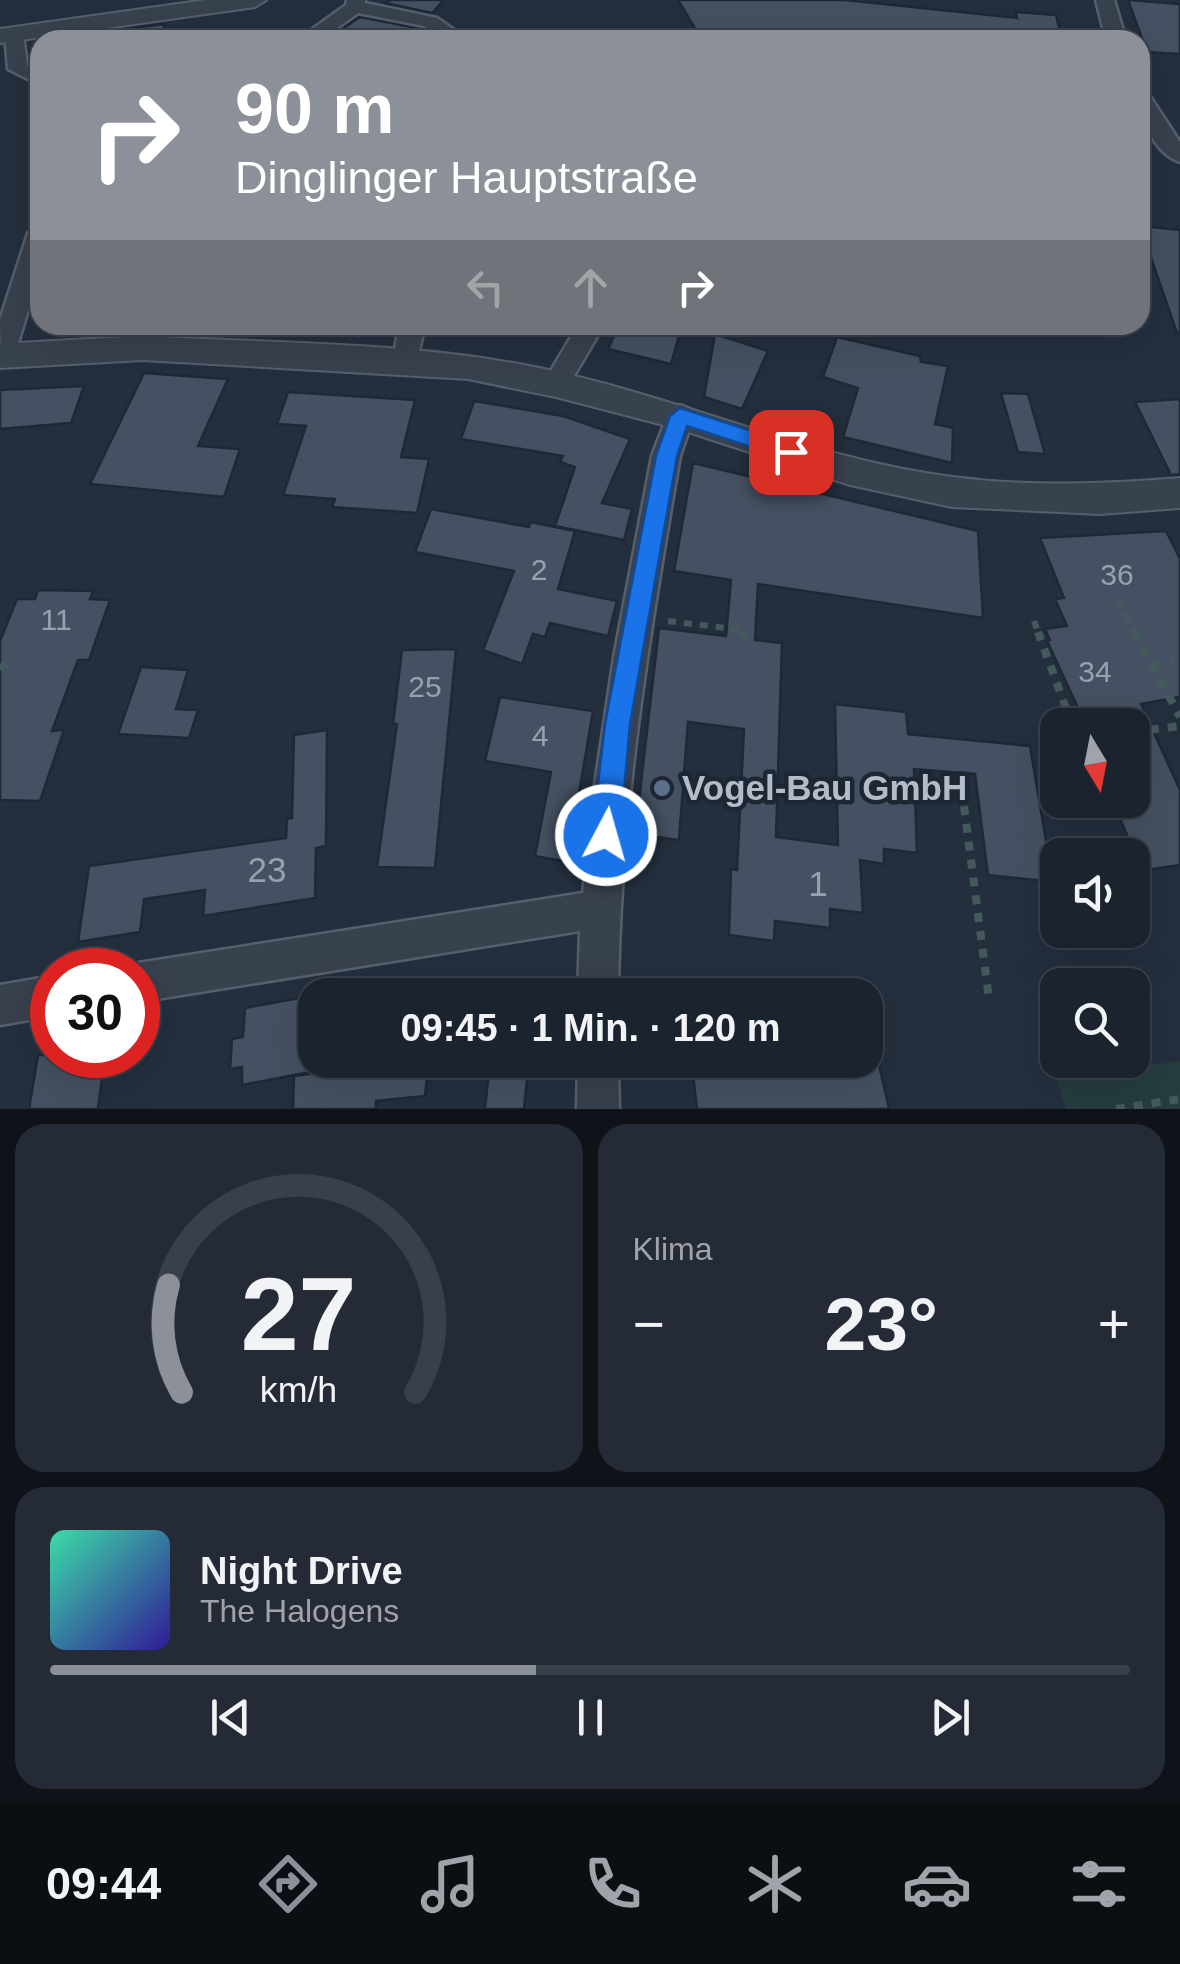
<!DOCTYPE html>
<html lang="de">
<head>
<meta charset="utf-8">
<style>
  body { margin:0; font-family:Arial,sans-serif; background:#242b36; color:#f1f3f6; height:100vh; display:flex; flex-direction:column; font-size:38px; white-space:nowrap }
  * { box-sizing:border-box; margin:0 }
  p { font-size:32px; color:#a0a4aa }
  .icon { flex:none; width:55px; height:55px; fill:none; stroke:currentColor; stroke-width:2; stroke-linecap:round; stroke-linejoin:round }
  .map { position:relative; height:1109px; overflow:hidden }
  .side { display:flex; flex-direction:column; gap:15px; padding:15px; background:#0f1319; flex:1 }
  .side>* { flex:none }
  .guide { position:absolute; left:30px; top:30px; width:1120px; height:305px; border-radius:30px; box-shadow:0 10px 40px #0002,0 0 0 2px #39404a; background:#8c9099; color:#fff; overflow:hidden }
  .needle { width:65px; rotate:170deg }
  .tools { position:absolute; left:1040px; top:708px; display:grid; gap:20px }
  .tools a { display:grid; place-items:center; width:110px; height:110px; border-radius:20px; background:#1b232e; box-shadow:0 10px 40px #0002,0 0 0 2px #39404a; font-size:50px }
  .speed { position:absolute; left:30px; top:948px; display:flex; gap:20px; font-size:50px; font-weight:700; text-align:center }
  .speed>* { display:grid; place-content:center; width:130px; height:130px; border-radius:50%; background:#1b232e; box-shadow:0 10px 40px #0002,0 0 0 2px #39404a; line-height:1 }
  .speed .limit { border:15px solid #d22; background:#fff; color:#111 }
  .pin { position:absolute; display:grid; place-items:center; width:85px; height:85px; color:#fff; margin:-42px; border-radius:20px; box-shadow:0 5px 15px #0006 }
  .me { position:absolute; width:110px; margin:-55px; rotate:6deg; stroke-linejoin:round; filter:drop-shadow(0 0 8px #0008) }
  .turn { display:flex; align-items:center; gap:35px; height:210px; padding:0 40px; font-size:45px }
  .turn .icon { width:130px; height:130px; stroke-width:2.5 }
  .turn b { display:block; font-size:70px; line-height:85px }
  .lanes { display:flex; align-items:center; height:95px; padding:0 40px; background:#0003; justify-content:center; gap:50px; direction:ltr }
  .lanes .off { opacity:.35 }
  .big { font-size:75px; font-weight:700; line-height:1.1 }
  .side .widget { flex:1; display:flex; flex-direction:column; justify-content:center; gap:15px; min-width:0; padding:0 35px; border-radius:30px; background:#242b36 }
  .side .dial { align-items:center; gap:0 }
  .dial svg { height:260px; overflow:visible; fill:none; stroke:#39404a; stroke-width:7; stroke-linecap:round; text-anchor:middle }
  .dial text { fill:#f1f3f6; stroke:none }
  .song { display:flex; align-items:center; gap:30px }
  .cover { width:120px; height:120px; border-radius:15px; background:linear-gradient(135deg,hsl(160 70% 55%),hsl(250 70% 35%)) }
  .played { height:10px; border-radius:5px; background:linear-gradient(90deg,#8c9099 45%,#39404a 45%) }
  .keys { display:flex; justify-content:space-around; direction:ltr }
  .heat { display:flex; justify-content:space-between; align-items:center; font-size:55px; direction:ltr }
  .side .tiles { flex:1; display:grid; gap:15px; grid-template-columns:1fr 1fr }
  .widget:last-child { grid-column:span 2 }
  .trip { position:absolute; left:298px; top:978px; width:585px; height:100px; border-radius:30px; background:#1b232e; box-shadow:0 10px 40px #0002,0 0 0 2px #39404a; font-weight:700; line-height:100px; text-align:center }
  .menu { display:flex; height:160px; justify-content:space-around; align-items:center; background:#0b0e12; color:#a0a4aa }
  .menu .icon { width:70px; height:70px }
  .menu .selected { color:#8c9099 }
  .menu b { font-size:45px; color:#f1f3f6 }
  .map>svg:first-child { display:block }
  .green { fill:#263c3f }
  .building { fill:#455162; stroke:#1f2835; stroke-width:2.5 }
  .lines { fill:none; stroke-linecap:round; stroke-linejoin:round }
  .minor-casing { stroke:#565f6c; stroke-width:5 }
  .tertiary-casing { stroke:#565f6c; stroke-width:4 }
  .path-far1 { stroke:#44595c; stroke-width:6; stroke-dasharray:8 8; stroke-linecap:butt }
  .path { stroke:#44595c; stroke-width:8; stroke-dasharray:9 9; stroke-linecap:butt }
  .minor { fill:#38414e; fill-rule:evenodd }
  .tertiary { fill:#38414e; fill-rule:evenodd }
  .route { fill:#1a73e8; stroke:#114b97; stroke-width:2.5 }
  .service-dot { fill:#5c6f8a; stroke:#1d2633; stroke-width:4 }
  .labels { text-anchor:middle; stroke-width:9; stroke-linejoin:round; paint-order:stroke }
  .number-label { font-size:30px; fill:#98a1af }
  .poi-label { font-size:35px; font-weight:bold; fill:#b4bcc9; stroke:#1d2633; text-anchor:start }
  .near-number-label { font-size:35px; fill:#98a1af }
</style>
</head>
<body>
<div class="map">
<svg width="1180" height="1109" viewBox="0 0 1180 1109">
  <rect width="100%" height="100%" fill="#242f3e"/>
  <g class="green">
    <path d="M 45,325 L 205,325 L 201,332 L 58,331 Z"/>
    <path d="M 1180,1061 L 1180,1109 L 1066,1109 L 1056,1078 Z"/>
  </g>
  <g class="building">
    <path d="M 391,0 L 444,0 L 432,13 L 385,3 Z"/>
    <path d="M 678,0 L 845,0 L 1017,18 L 1016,12 L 1056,15 L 1062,40 L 890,40 L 801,30 L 799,40 L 702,40 Z"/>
    <path d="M 1128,0 L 1180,4 L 1180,54 L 1147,52 Z"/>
    <path d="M 360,17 L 417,28 L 406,40 L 326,40 Z"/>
    <path d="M 164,24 L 165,40 L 102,40 L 109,31 Z"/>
    <path d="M 1140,226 L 1180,230 L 1180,332 L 1177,333 Z"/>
    <path d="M 619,325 L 682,325 L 671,364 L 608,349 Z"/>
    <path d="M 715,334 L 768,351 L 742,409 L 704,397 Z"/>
    <path d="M 837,337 L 920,356 L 921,362 L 948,366 L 935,424 L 953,428 L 952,463 L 843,437 L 858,388 L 823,377 Z"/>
    <path d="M 144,373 L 228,379 L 198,446 L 240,449 L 224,497 L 90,484 Z"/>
    <path d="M 84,386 L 71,423 L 0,429 L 0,390 Z"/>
    <path d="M 288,392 L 415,400 L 401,457 L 429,459 L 417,513 L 332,507 L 335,499 L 283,495 L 306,426 L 277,424 Z"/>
    <path d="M 1001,393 L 1028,394 L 1045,454 L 1018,452 Z"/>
    <path d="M 1180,399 L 1180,474 L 1171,475 L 1135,402 Z"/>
    <path d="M 474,401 L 563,416 L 630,439 L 602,503 L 632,509 L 624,540 L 555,526 L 575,467 L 560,462 L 563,456 L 461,439 Z"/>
    <path d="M 693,463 L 978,531 L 983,618 L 758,584 L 755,640 L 782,643 L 776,837 L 838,845 L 835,704 L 906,712 L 908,734 L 1030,746 L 1053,882 L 988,875 L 975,774 L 914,769 L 917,853 L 884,849 L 884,864 L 860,860 L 863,913 L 830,909 L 830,928 L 775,921 L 774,941 L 729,935 L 731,869 L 737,870 L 744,729 L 688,722 L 679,840 L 635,834 L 659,628 L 726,636 L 731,580 L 674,571 Z"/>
    <path d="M 431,509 L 529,527 L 530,522 L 575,531 L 558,589 L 617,601 L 608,636 L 550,623 L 545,637 L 533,634 L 522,664 L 483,650 L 514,571 L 415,552 Z"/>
    <path d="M 1166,531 L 1180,559 L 1180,697 L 1141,704 L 1180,790 L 1180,865 L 1146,870 L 1140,855 L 1136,856 L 1112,800 L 1132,800 L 1132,716 L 1087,722 L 1079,710 L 1047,641 L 1050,640 L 1045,629 L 1067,626 L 1055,599 L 1064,598 L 1040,538 Z"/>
    <path d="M 38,590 L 93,591 L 90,599 L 110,600 L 89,660 L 78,660 L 52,731 L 64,730 L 40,801 L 0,800 L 0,641 L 17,599 L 35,599 Z"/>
    <path d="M 456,649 L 435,868 L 377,867 L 397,724 L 393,724 L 402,650 Z"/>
    <path d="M 141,667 L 188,670 L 176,709 L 198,710 L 189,738 L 118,734 Z"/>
    <path d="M 500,697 L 593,711 L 574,823 L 579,824 L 573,863 L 535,856 L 551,772 L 485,761 Z"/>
    <path d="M 327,730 L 326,846 L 316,848 L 315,898 L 203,916 L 205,890 L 144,899 L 140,932 L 78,942 L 89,866 L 286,838 L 287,819 L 292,818 L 294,735 Z"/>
    <path d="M 305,997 L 304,1029 L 315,1027 L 315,1071 L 242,1085 L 242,1067 L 230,1069 L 232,1039 L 243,1037 L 245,1008 Z"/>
    <path d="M 38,1055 L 105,1055 L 98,1109 L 29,1109 Z"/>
    <path d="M 376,1060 L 429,1060 L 425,1096 L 376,1101 L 376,1109 L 293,1109 L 294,1076 L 376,1066 Z"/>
    <path d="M 490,1060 L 529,1060 L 524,1109 L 485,1109 Z"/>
    <path d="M 749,1060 L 878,1060 L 889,1109 L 697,1109 L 692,1066 Z"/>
  </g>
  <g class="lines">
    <defs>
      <g id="minor">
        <path d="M 347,0 L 365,0 L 365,3 L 437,18 L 469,40 L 446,40 L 424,26 L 358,13 L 320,40 L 297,40 L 346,5 Z"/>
        <path d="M 1096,0 L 1114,0 L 1126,40 L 1106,40 Z"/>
        <path d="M 14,28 L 23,34 L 27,66 L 40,72 L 40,85 L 8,69 L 5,34 Z"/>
        <path d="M 1140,90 L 1147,92 L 1180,142 L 1180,162 C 1152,152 1140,117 1140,90 Z"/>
        <path d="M 40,225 L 40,271 L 14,356 L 10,363 L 1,366 L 0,320 L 28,233 Z"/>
        <path d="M 399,325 L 425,325 L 415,368 L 397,368 L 393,361 Z"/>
        <path d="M 578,325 L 604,325 L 565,391 L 547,391 L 543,384 Z"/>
        <path d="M 680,405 L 690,409 L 694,416 L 680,456 C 649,635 620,813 618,995 L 578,995 L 580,931 L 138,1002 L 138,970 L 124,970 L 138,963 L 583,893 L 594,791 L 614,657 L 652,456 L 670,409 Z"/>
        <path d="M 52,976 L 52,1016 L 0,1025 L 0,985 Z"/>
        <path d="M 578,1060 L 618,1060 L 619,1109 L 577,1109 Z"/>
      </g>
      <g id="tertiary">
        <path d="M 206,0 L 266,0 L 255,7 L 0,43 L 0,29 Z"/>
        <path d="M 143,336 C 280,344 423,341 558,372 C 690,402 818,460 953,477 C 1029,487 1104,484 1180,478 L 1180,508 L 1100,514 L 952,507 L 850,485 L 679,429 L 556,397 L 468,379 L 143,360 L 0,368 L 0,344 Z"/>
      </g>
    </defs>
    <use href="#minor" class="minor-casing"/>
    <use href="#tertiary" class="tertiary-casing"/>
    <g class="path-far1">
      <path d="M 1118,599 L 1137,634"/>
      <path d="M 668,621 L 742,630 L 743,634"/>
      <path d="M 1034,621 L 1039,634"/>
    </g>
    <g class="path">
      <path d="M 742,632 L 743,638"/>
      <path d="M 1038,632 L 1067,711 L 1067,725"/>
      <path d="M 1135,632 L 1180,717"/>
      <path d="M 1152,663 L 1173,660"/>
      <path d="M 0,670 L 9,659"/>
      <path d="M 1132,732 L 1180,726"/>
      <path d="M 1098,800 L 1105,816"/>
      <path d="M 964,806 L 989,999"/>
      <path d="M 1116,1109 L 1180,1099"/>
    </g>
    <use href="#minor" class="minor"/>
    <use href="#tertiary" class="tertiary"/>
  </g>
  <path class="route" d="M 680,408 L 798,446 L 802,452 L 791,460 L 687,426 L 677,456 L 630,724 L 620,835 L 616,845 L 606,849 L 596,845 L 592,835 L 605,724 L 656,456 L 670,416 Z"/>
  <circle class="service-dot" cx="662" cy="788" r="10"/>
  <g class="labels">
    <g class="number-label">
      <text x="539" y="580">2</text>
      <text x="1117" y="585">36</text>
      <text x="56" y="630">11</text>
      <text x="1095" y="682">34</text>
      <text x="425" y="697">25</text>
      <text x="540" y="746">4</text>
    </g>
    <g class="poi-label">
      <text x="682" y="800">Vogel-Bau GmbH</text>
    </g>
    <g class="near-number-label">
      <text x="267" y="882">23</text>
      <text x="818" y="896">1</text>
    </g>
  </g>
</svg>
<div class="tools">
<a><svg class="needle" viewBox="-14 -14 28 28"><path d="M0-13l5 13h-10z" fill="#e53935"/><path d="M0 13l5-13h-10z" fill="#a0a4aa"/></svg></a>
<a><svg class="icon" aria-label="sound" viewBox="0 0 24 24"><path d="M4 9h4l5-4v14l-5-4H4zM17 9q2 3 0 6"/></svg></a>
<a><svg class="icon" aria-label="search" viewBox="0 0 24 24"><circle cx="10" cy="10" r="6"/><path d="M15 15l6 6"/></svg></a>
</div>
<div class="speed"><div class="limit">30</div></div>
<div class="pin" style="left:791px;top:452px;background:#d93025"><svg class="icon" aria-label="arrive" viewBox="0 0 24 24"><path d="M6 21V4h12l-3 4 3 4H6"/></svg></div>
<svg class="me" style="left:606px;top:835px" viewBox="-20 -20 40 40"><circle r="17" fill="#1a73e8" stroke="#fff" stroke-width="3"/><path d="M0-11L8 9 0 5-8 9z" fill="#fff"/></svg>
<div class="trip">09:45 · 1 Min. · 120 m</div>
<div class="guide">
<div class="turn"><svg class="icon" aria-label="right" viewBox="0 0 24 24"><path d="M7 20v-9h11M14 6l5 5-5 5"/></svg><div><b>90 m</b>Dinglinger Hauptstraße</div></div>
<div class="lanes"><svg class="icon off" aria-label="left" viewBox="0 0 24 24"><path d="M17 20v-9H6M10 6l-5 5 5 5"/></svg><svg class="icon off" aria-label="ahead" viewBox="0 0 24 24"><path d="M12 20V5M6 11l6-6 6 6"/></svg><svg class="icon" aria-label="right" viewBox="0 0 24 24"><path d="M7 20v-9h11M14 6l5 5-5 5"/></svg></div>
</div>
</div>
<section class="side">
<div class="tiles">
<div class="widget dial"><svg viewBox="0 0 100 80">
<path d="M14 69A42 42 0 1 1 86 69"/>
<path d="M14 69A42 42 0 0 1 10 36" stroke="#8c9099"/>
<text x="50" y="56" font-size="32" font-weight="700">27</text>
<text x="50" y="72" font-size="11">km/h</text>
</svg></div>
<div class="widget"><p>Klima</p>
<div class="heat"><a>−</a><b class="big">23°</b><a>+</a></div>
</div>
<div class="widget">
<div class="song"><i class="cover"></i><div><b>Night Drive</b><p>The Halogens</p></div></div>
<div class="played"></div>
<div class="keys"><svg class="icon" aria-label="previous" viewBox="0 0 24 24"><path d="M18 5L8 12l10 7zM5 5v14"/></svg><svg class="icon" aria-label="pause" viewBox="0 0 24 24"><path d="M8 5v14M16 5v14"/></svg><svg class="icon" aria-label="next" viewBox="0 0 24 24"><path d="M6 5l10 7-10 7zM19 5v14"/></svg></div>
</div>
</div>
</section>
<nav class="menu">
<b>09:44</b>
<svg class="icon selected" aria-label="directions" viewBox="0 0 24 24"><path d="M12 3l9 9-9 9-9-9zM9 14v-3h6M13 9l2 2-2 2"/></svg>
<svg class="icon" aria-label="music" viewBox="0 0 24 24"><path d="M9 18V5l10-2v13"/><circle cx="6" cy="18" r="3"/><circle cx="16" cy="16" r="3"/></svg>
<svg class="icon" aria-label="phone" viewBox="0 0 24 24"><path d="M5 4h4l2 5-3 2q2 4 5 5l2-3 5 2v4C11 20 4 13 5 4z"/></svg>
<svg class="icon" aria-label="climate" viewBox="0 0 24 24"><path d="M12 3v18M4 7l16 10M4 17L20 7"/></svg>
<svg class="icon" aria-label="car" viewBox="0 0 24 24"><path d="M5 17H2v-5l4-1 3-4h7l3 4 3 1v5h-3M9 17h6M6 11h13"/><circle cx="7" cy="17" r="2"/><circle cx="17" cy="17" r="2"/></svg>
<svg class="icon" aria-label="filters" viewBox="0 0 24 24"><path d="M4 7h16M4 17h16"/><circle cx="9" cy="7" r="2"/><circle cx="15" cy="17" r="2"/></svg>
</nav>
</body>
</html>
